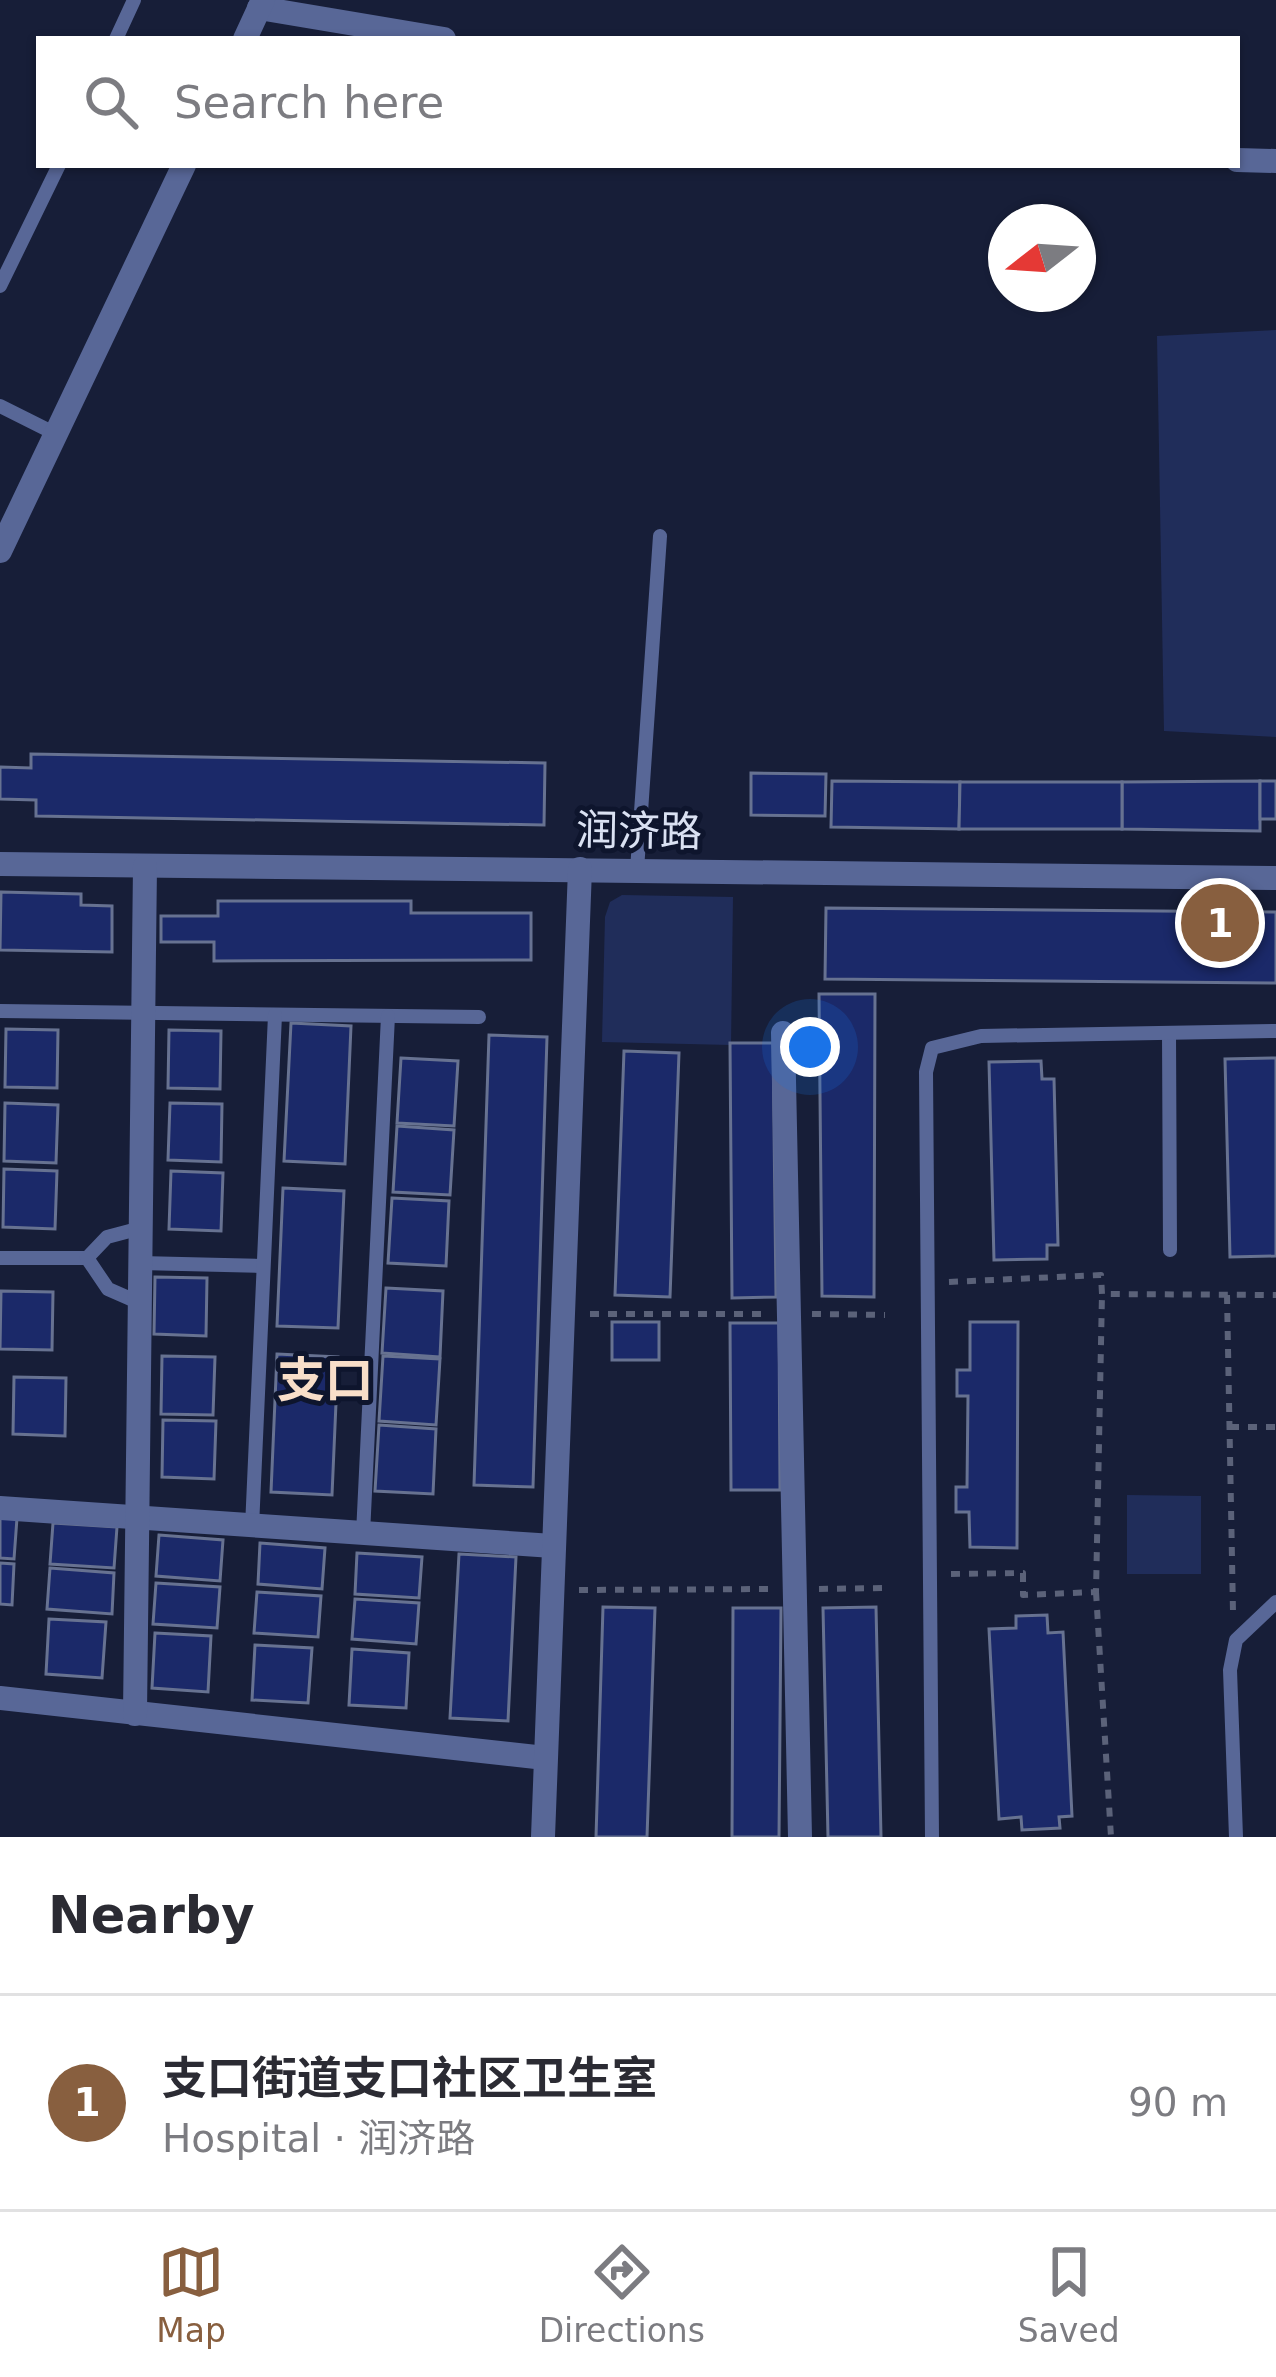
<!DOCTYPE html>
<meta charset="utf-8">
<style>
body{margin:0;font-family:"DejaVu Sans","Noto Sans SC",sans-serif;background:#f2f2f3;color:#2b2b33}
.compass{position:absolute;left:988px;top:204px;width:108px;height:108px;border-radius:50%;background:#fff;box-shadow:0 3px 9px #0004;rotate:253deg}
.you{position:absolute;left:810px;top:1047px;width:42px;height:42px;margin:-30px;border:9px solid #fff;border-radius:50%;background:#1a73e8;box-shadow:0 0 0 18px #1a73e833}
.badge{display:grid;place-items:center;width:78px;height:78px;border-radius:50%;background:#885f3f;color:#fff;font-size:39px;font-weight:700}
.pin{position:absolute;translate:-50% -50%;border:6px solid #fff;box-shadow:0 3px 12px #0006}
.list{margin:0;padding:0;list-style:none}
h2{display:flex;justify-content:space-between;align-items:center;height:156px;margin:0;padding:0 48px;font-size:51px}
h2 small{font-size:39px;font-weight:400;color:#7c7c81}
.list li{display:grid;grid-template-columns:78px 1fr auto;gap:36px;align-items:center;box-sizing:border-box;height:216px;padding:0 48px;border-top:3px solid #e1e1e2}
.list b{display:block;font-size:45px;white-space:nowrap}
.list p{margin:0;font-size:39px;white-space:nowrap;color:#7c7c81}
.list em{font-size:39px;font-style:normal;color:#7c7c81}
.icon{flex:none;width:66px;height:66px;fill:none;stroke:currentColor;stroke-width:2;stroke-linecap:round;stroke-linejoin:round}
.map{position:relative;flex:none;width:1276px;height:1837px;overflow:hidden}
.search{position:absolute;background:#fff;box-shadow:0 3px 9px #0004;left:36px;right:36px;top:36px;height:132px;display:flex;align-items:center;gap:30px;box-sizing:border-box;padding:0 42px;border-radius:0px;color:#7c7c81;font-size:45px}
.sheet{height:372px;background:#fff}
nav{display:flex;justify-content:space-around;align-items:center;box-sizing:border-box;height:168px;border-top:3px solid #e1e1e2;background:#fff;font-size:33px;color:#7c7c81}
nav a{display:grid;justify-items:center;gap:6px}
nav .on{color:#885f3f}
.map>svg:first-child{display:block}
</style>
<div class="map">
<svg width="1276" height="1837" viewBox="0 0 1276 1837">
<rect width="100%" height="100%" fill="#171e38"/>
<g fill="#202d5a">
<polygon points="1276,330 1276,737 1164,731 1157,336"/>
<polygon points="622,895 733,897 731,1045 602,1042 605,917 610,902"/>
<polygon points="1127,1495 1201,1496 1201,1574 1127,1574"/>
</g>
<g fill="#1b2969" stroke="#677291" stroke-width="3">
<polygon points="31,754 545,763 544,825 36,816 36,800 0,799 0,767 31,768"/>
<polygon points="751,773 826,774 825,816 751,815"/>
<polygon points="832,781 960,782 959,829 831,827"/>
<polygon points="1260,781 1260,831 1122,829 1122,782"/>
<rect x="1260" y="781" width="16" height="38"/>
<polygon points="960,782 1122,782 1122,829 959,829"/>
<polygon points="1,892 81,894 81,905 112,906 112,952 0,950"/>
<polygon points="218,901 411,901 411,913 531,913 531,960 214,961 214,942 161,942 161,916 218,916"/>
<polygon points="826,908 1276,912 1276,983 825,979"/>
<polygon points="819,994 875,994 874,1297 822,1296"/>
<polygon points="291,1023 351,1026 345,1164 284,1161"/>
<polygon points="6,1029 58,1030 57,1088 5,1087"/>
<polygon points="169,1030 221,1031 220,1089 168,1088"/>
<polygon points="489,1035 547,1037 533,1487 474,1485"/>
<polygon points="730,1043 773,1043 776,1297 732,1298"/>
<polygon points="624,1051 679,1053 670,1297 615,1295"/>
<polygon points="401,1058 458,1061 454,1126 397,1123"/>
<polygon points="1276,1058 1276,1256 1230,1257 1225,1059"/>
<polygon points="1041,1061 1042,1079 1054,1079 1058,1245 1047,1245 1047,1259 994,1260 989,1062"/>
<polygon points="5,1103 58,1105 56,1163 4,1161"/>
<polygon points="170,1103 222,1104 221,1162 168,1160"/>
<polygon points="397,1126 454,1130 450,1195 393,1192"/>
<polygon points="4,1169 57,1171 55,1229 3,1227"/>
<polygon points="171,1171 223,1173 221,1231 169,1229"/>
<polygon points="283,1188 344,1191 338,1328 277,1326"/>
<polygon points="392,1198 449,1201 446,1266 388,1263"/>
<polygon points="155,1277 207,1278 206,1336 154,1334"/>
<polygon points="386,1288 443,1291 440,1357 382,1353"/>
<polygon points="1,1291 53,1292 52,1350 0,1349"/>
<rect x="612" y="1322" width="47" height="38"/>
<polygon points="970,1322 1018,1322 1017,1548 970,1547 969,1512 956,1512 956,1487 967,1487 968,1396 957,1396 957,1370 970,1370"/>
<polygon points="730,1323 779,1323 780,1490 731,1490"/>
<polygon points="277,1354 338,1357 332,1495 271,1492"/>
<polygon points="162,1356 215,1357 213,1415 161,1414"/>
<polygon points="383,1356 440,1359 436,1425 379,1421"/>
<polygon points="14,1377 66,1378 65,1436 13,1434"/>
<polygon points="163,1420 216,1421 214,1479 162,1477"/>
<polygon points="379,1425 436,1429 433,1494 375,1491"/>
<polygon points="0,1517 17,1518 14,1559 0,1558"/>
<polygon points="53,1523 117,1527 114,1568 50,1564"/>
<polygon points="159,1535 223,1540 220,1581 156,1576"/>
<polygon points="260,1543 325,1548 322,1589 258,1584"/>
<polygon points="357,1553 422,1557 419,1598 355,1594"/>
<polygon points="459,1554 516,1557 508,1721 450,1718"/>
<polygon points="0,1563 14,1564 12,1605 0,1604"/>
<polygon points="50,1568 114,1573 112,1614 47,1609"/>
<polygon points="156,1583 220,1587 217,1628 153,1624"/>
<polygon points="257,1592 321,1596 318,1637 254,1633"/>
<polygon points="355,1599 419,1603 416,1644 352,1639"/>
<polygon points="603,1607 655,1608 647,1837 596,1837"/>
<polygon points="876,1607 881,1837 828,1837 823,1608"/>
<polygon points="733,1608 781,1608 779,1837 732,1837"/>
<polygon points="1047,1615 1048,1633 1063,1632 1072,1816 1059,1817 1060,1828 1022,1830 1021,1817 999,1819 989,1629 1016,1628 1016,1616"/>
<polygon points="49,1619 106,1622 102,1678 46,1674"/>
<polygon points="155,1633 211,1636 208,1692 152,1688"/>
<polygon points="255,1645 312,1648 308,1703 252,1700"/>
<polygon points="352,1649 409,1653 406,1708 349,1705"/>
</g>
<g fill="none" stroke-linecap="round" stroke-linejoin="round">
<g stroke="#5b6279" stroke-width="6" stroke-dasharray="9 9" stroke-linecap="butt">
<polyline points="949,1282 1101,1275 1102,1294 1276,1295"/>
<polyline points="1227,1295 1233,1612"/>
<polyline points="590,1314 762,1314"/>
<polyline points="812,1314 885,1315"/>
<polyline points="1230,1427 1276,1427"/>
<polyline points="951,1574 1023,1573 1023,1595 1096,1592 1102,1294"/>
<polyline points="819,1589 888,1588"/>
<polyline points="579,1590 770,1589"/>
<polyline points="1096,1592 1111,1837"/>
</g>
<g stroke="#586797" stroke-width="14">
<polyline points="116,39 134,0"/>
<polyline points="0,286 59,165"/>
<polyline points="0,406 56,434"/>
<polyline points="637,870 660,536"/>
<polyline points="0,1011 479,1017"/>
<polyline points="1169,1033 1170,1250"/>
<polyline points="0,1258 87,1258"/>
<polyline points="140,1263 263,1266"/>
<polyline points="140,1303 108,1289 87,1258 107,1237 141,1228"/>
<polyline points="252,1527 275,1015"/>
<polyline points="363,1534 388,1016"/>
<polyline points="932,1837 926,1072 932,1048 981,1036 1276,1031"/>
<polyline points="1236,1837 1230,1670 1236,1640 1276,1602"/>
</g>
<g stroke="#586797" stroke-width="24">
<polyline points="259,8 444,39"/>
<polyline points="245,39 263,0"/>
<polyline points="1237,160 1276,161"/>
<polyline points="0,551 184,165"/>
<polyline points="0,864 1276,878"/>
<polyline points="783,1033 800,1837"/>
<polyline points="0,1508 553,1546"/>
<polyline points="0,1698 545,1758"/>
<polyline points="135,1714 145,866"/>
<polyline points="543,1837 580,869"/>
</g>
</g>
<g text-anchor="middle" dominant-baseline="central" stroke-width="10" stroke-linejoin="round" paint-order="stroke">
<g font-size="42" fill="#dae1f2" stroke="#0e152d">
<text transform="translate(639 831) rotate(1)">润济路</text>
</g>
<g font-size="48" font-weight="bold" fill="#f8dec9" stroke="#0e152d">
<text x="325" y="1380">支口</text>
</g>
</g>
</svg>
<svg class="compass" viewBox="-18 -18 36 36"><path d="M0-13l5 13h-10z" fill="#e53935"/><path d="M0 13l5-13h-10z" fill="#7c7c81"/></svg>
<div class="you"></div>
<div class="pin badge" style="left:1220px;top:923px">1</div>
<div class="search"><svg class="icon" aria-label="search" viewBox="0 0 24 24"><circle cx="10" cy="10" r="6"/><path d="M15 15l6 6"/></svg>Search here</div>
</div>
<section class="sheet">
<h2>Nearby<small></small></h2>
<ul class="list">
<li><span class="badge">1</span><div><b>支口街道支口社区卫生室</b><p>Hospital · 润济路</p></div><em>90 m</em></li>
</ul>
</section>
<nav>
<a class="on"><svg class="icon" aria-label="map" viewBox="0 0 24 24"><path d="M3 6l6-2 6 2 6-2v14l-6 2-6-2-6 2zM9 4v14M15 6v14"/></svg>Map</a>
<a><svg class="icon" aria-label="directions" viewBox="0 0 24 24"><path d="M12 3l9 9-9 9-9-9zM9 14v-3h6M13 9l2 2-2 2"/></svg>Directions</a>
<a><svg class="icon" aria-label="saved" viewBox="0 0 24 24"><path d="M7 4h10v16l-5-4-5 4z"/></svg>Saved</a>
</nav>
